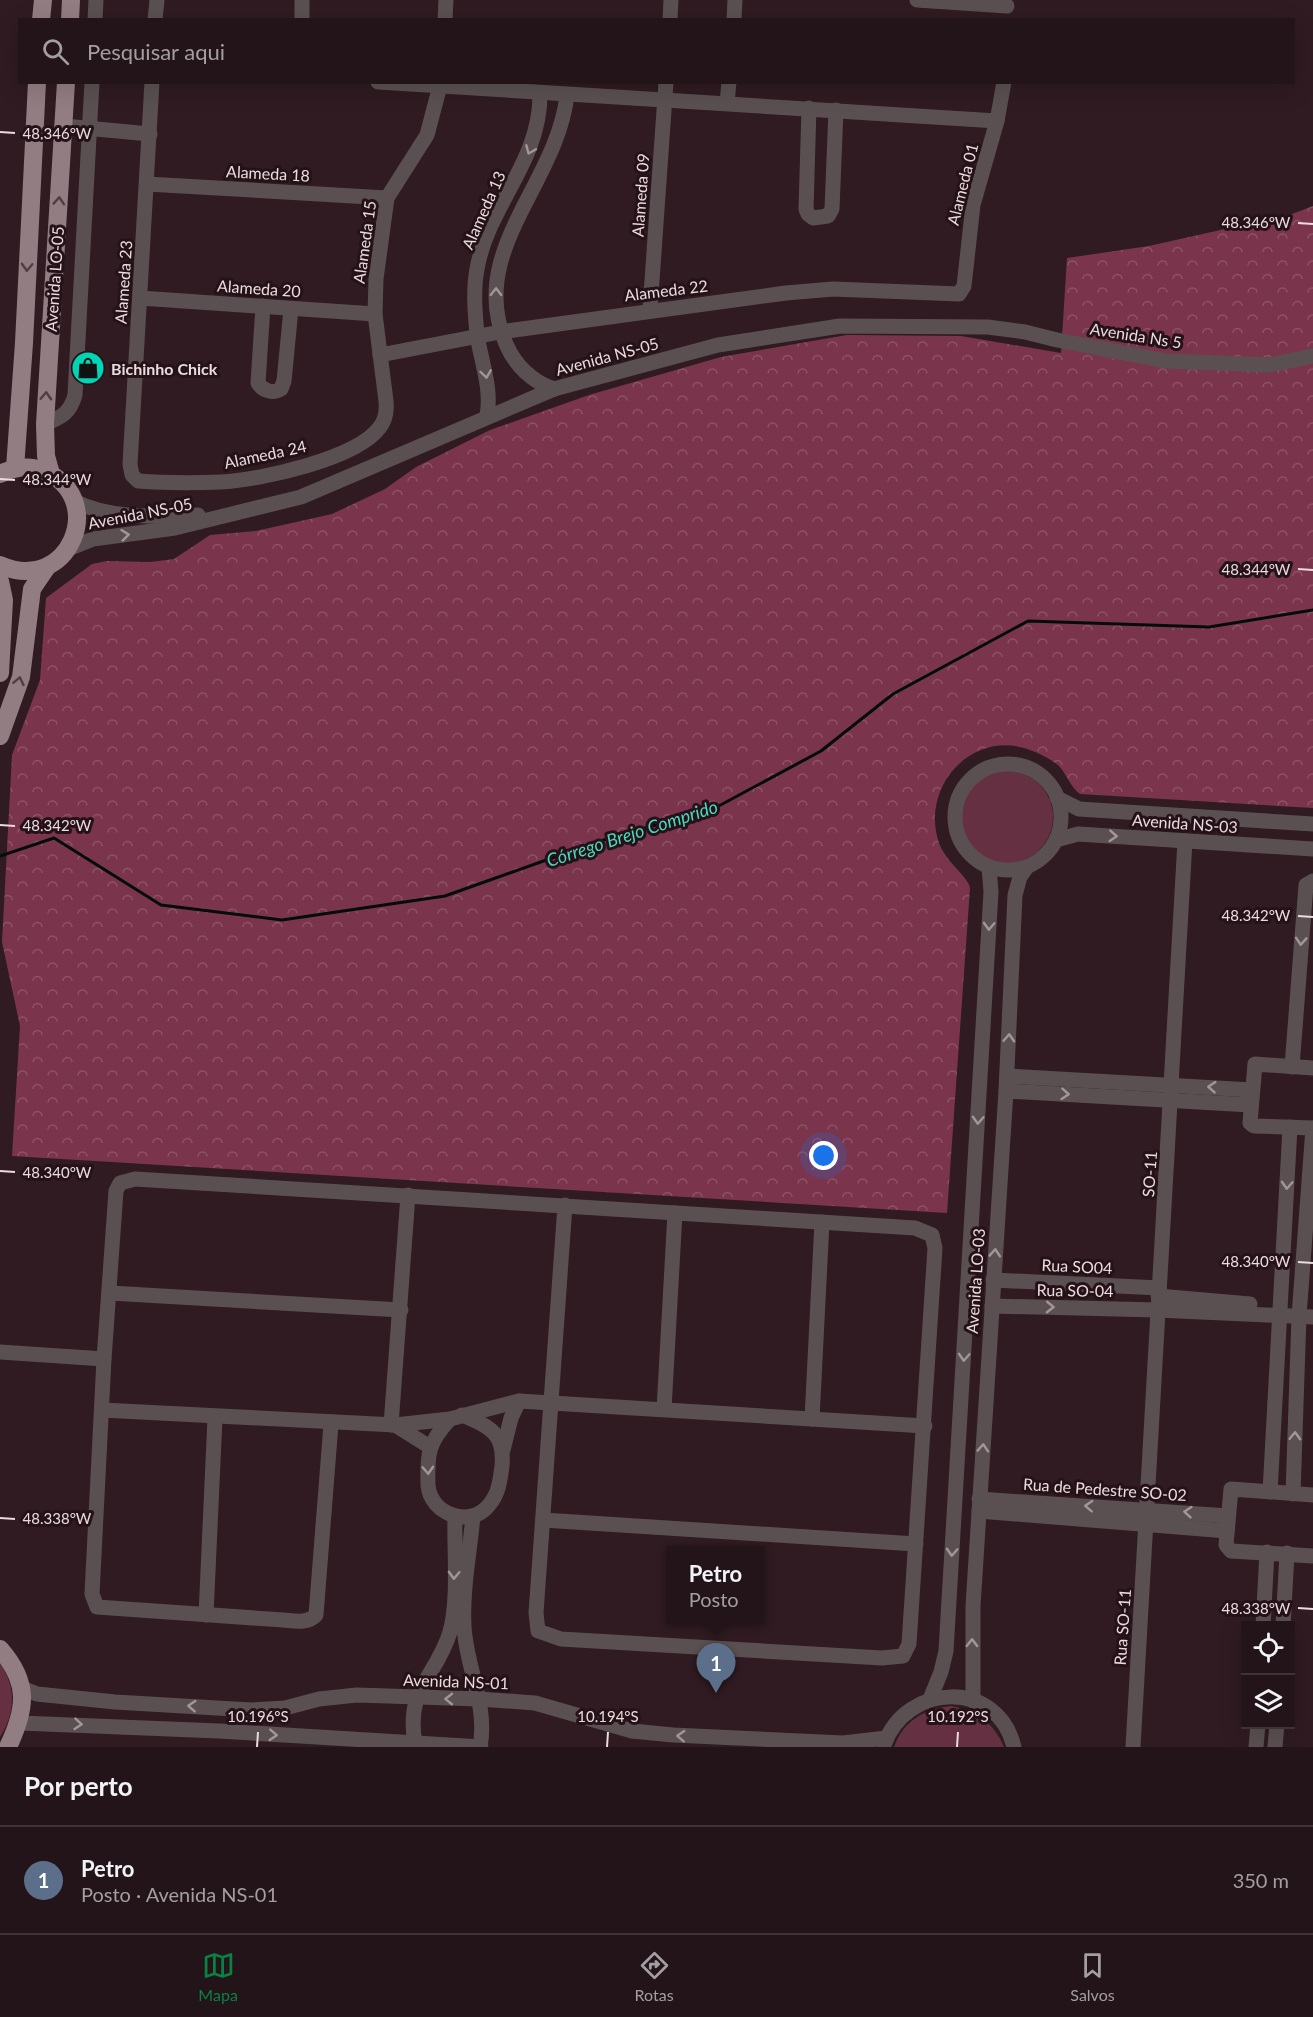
<!DOCTYPE html>
<html lang="pt">
<meta charset="utf-8">
<style>
body{margin:0;font-family:Lato,sans-serif;background:#2f2126;color:#f1f3f6}
.controls{position:absolute;right:18px;bottom:18px;display:grid;overflow:hidden;border-radius:0px;box-shadow:0 6px 24px #0002}
.controls button{width:54px;height:54px;display:grid;place-items:center;padding:0;border:0;border-bottom:2px solid #403338;background:#231419;color:#f1f3f6;font:30px sans-serif}
.you{position:absolute;left:824px;top:1156px;width:21px;height:21px;margin:-15px;border:4px solid #fff;border-radius:50%;background:#1a73e8;box-shadow:0 0 0 9px #1a73e833}
.badge{display:grid;place-items:center;width:39px;height:39px;border-radius:50%;background:#0b8043;color:#fff;font-size:20px;font-weight:700}
.pin{position:absolute;translate:-50% -50px;filter:drop-shadow(0 2px 3px #0008)}
.pin::after{content:'';position:absolute;top:32px;width:21px;height:18px;background:inherit;clip-path:polygon(0 0,100% 0,50% 100%)}
.popup{position:absolute;left:666px;top:1546px;width:99px;height:78px;box-sizing:border-box;display:grid;place-content:center;border-radius:0px;background:#231419;filter:drop-shadow(0 2px 4px #0005);font-size:20px;white-space:nowrap;color:#a39ea2}
.popup b{font-size:22px;color:#f1f3f6}
.popup::after{content:'';position:absolute;left:50%;top:100%;margin-left:-12px;border:12px solid transparent;border-top-color:#231419}
.list{margin:0;padding:0;list-style:none}
h2{display:flex;justify-content:space-between;align-items:center;height:78px;margin:0;padding:0 24px;font-size:26px}
h2 small{font-size:20px;font-weight:400;color:#a39ea2}
.list li{display:grid;grid-template-columns:39px 1fr auto;gap:18px;align-items:center;box-sizing:border-box;height:108px;padding:0 24px;border-top:2px solid #403338}
.list b{display:block;font-size:22px;white-space:nowrap}
.list p{margin:0;font-size:20px;white-space:nowrap;color:#a39ea2}
.list em{font-size:20px;font-style:normal;color:#a39ea2}
.icon{flex:none;width:33px;height:33px;fill:none;stroke:currentColor;stroke-width:2;stroke-linecap:round;stroke-linejoin:round}
.map{position:relative;flex:none;width:1313px;height:1747px;overflow:hidden}
.search{position:absolute;background:#231419;box-shadow:0 6px 24px #0002;left:18px;right:18px;top:18px;height:66px;display:flex;align-items:center;gap:15px;box-sizing:border-box;padding:0 21px;border-radius:0px;color:#a39ea2;font-size:22px}
.sheet{height:186px;background:#231419}
nav{display:flex;justify-content:space-around;align-items:center;box-sizing:border-box;height:84px;border-top:2px solid #403338;background:#231419;font-size:16px;color:#a39ea2}
nav a{display:grid;justify-items:center;gap:3px}
nav .on{color:#0b8043}
.map>svg:first-child{display:block}
</style>
<div class="map">
<svg width="1313" height="1747" viewBox="0 0 1313 1747">
<defs>
<pattern id="forest-crowns" width="20" height="18" patternUnits="userSpaceOnUse" patternTransform="scale(1.5)"><rect width="20" height="18" fill="#7a354d"/><path d="M2 6a3 3 0 1 1 6 0M12 15a3 3 0 1 1 6 0" fill="none" stroke="#8d5266"/></pattern>
</defs>
<rect width="100%" height="100%" fill="#2f1b21"/>
<g fill="#653041">
<circle cx="1007" cy="817" r="46"/>
<path d="M0 1664C17 1687 15 1714 0 1737Z"/>
<path d="M951 1706C977 1711 994 1723 1004 1747H894C903 1721 924 1709 951 1706Z"/>
</g>
<path fill="url(#forest-crowns)" d="M1313 206V808L1080 794C1070 787 1067 774 1058 765 1050 759 1039 753 1030 750 975 729 924 782 937 836 942 861 968 875 970 888L947 1213 12 1156 20 1026 2 942 12 755 40 680 46 598 92 564 107 561 150 562 174 559 210 535 256 531 332 514 385 489 416 467 490 430 589 395 721 357 847 335 961 336 1061 353 1067 258 1149 246 1292 214Z"/>
<g fill="none" stroke-linecap="round" stroke-linejoin="round">
<polyline stroke="#030d0a" stroke-width="3" points="0,856 54,838 161,905 282,920 445,896 597,842 715,808 821,751 893,694 1028,621 1209,627 1313,610"/>
<g stroke="#5a5052" stroke-width="15">
<polyline points="917,0 1007,6"/>
<polyline points="95,20 96,0"/>
<polyline points="155,20 157,0"/>
<polyline points="302,20 302,0"/>
<polyline points="445,20 446,0"/>
<polyline points="670,20 671,0"/>
<polyline points="734,20 735,0"/>
<path d="M152 82 130 464 132 475 138 481C165 483 193 483 221 482 260 480 357 459 380 427 386 419 387 411 386 401L375 314 376 279 387 198 427 135 441 82"/>
<polyline points="378,82 997,121"/>
<polyline points="727,103 729,82"/>
<polyline points="809,108 806,209 808,214 813,218 828,216 832,209 836,110"/>
<polyline points="64,126 150,134"/>
<polyline points="147,184 387,198"/>
<polyline points="140,298 375,314"/>
<path d="M263 306 258 383C263 391 273 394 281 389L284 381 291 309"/>
<polyline points="650,309 666,82"/>
<polyline points="380,355 500,332 786,293 833,289 959,294 964,286 973,205 997,121 1004,82"/>
<path d="M554 389C532 382 515 365 506 344 466 251 557 185 567 95"/>
<path d="M487 416C492 387 481 362 477 334 475 313 473 290 477 269 488 205 541 162 540 93"/>
<path d="M45 424C62 417 70 413 75 395L92 82"/>
<path d="M74 501C110 520 158 516 198 515"/>
<polyline points="68,549 93,539 175,528 301,497 554,389 718,345 840,326 988,327 1025,332 1057,340 1166,361 1270,365 1313,356"/>
<circle cx="1008" cy="817" r="53"/>
<polyline points="1057,798 1079,809 1313,824"/>
<polyline points="1056,840 1078,834 1313,849"/>
<polyline points="1292,1067 1306,885 1313,881"/>
<polyline points="1313,1068 1255,1064 1250,1123 1254,1126 1313,1128"/>
<polyline points="1007,1076 1252,1090"/>
<polyline points="1006,1091 1251,1105"/>
<polyline points="993,1280 1159,1288"/>
<polyline points="110,1293 401,1310"/>
<polyline points="1158,1296 1250,1304"/>
<polyline points="992,1306 1157,1310 1313,1317"/>
<polyline points="0,1352 104,1359"/>
<polyline points="664,1409 675,1213"/>
<polyline points="102,1410 395,1425 450,1419 519,1401 925,1426"/>
<path d="M450 1419C428 1443 427 1453 428 1485 430 1514 470 1529 489 1505 499 1493 500 1481 502 1466 505 1433 490 1427 462 1415"/>
<polyline points="812,1419 822,1222"/>
<path d="M331 1424 316 1615C308 1624 295 1621 283 1620L97 1607 92 1594 104 1359 116 1191 120 1183 135 1179 915 1228 932 1235 935 1248 909 1644 903 1656 882 1658 561 1639 538 1631 536 1613 565 1205"/>
<polyline points="391,1425 408,1195"/>
<polyline points="395,1425 430,1447"/>
<polyline points="503,1450 511,1418 519,1401"/>
<polyline points="1270,1492 1290,1127"/>
<polyline points="1293,1494 1299,1316 1313,1128"/>
<polyline points="1313,1495 1231,1489 1226,1545 1231,1551 1313,1556"/>
<polyline points="979,1499 1228,1516"/>
<polyline points="979,1511 1227,1531"/>
<path d="M473 1516C470 1551 462 1590 464 1626 466 1668 488 1704 480 1747"/>
<polyline points="543,1520 916,1544"/>
<polyline points="206,1615 215,1418"/>
<polyline points="1263,1626 1267,1552"/>
<polyline points="1283,1626 1287,1553"/>
<polyline points="22,1688 37,1694 115,1702 251,1710 285,1708 319,1699 357,1695 479,1699 535,1703 632,1731 673,1735 843,1743 886,1738"/>
<polyline points="930,1699 941,1672 946,1651 991,892 989,867"/>
<polyline points="973,1701 973,1606 1006,1091 1015,895 1020,877 1027,867"/>
<polyline points="20,1723 219,1731 481,1747"/>
<path d="M415 1743C405 1688 436 1678 450 1632 459 1599 454 1551 455 1517"/>
<path d="M884 1745C906 1682 998 1679 1014 1747"/>
<polyline points="1133,1747 1185,841"/>
<polyline points="1256,1747 1258,1724"/>
<polyline points="1275,1747 1277,1724"/>
</g>
<g stroke="#927d82" stroke-width="18">
<polyline points="41,20 43,0"/>
<polyline points="70,20 71,0"/>
<polyline points="15,468 24,343 37,82"/>
<path d="M0 474C14 467 29 465 44 471 109 498 69 596 0 565"/>
<polyline points="51,474 46,456 45,424 66,82"/>
<polyline points="0,581 4,600 0,673"/>
<polyline points="0,736 21,677 32,589 47,567"/>
<path d="M0 1649C30 1683 26 1709 8 1747"/>
</g>
</g>
<defs><path id="oneway-chevron" d="M-2-3.5L2.5 0L-2 3.5" fill="none" stroke-width="1.6" stroke-linecap="round" stroke-linejoin="round" transform="scale(1.5)"/></defs>
<g stroke="#a29698">
<use href="#oneway-chevron" transform="translate(530 150) rotate(113)"/>
<use href="#oneway-chevron" transform="translate(496 292) rotate(-89)"/>
<use href="#oneway-chevron" transform="translate(486 374) rotate(82)"/>
<use href="#oneway-chevron" transform="translate(125 535) rotate(-6)"/>
<use href="#oneway-chevron" transform="translate(1113 836) rotate(4)"/>
<use href="#oneway-chevron" transform="translate(989 926) rotate(93)"/>
<use href="#oneway-chevron" transform="translate(1301 941) rotate(94)"/>
<use href="#oneway-chevron" transform="translate(1009 1038) rotate(-87)"/>
<use href="#oneway-chevron" transform="translate(1212 1087) rotate(-176)"/>
<use href="#oneway-chevron" transform="translate(1065 1094) rotate(4)"/>
<use href="#oneway-chevron" transform="translate(978 1120) rotate(93)"/>
<use href="#oneway-chevron" transform="translate(1287 1185) rotate(93)"/>
<use href="#oneway-chevron" transform="translate(995 1253) rotate(-86)"/>
<use href="#oneway-chevron" transform="translate(1050 1307) rotate(1)"/>
<use href="#oneway-chevron" transform="translate(964 1357) rotate(93)"/>
<use href="#oneway-chevron" transform="translate(1295 1436) rotate(-88)"/>
<use href="#oneway-chevron" transform="translate(983 1448) rotate(-86)"/>
<use href="#oneway-chevron" transform="translate(428 1470) rotate(87)"/>
<use href="#oneway-chevron" transform="translate(1089 1506) rotate(-177)"/>
<use href="#oneway-chevron" transform="translate(1188 1512) rotate(-175)"/>
<use href="#oneway-chevron" transform="translate(952 1552) rotate(93)"/>
<use href="#oneway-chevron" transform="translate(454 1575) rotate(92)"/>
<use href="#oneway-chevron" transform="translate(972 1643) rotate(-89)"/>
<use href="#oneway-chevron" transform="translate(449 1699) rotate(-179)"/>
<use href="#oneway-chevron" transform="translate(192 1706) rotate(-177)"/>
<use href="#oneway-chevron" transform="translate(78 1724) rotate(5)"/>
<use href="#oneway-chevron" transform="translate(273 1735) rotate(3)"/>
<use href="#oneway-chevron" transform="translate(681 1736) rotate(-177)"/>
</g>
<g stroke="#513d42">
<use href="#oneway-chevron" transform="translate(59 201) rotate(-86)"/>
<use href="#oneway-chevron" transform="translate(27 267) rotate(92)"/>
<use href="#oneway-chevron" transform="translate(46 396) rotate(-87)"/>
<use href="#oneway-chevron" transform="translate(19 681) rotate(-78)"/>
</g>
<path fill="none" stroke="#eadbdf" stroke-width="2" d="M0 132 15 133M1298 223 1313 224M0 479 15 480M1298 569 1313 570M0 825 15 826M1298 916 1313 917M0 1171 15 1172M1298 1262 1313 1263M0 1518 15 1519M1298 1608 1313 1609M257 1747 258 1732M607 1747 608 1732M957 1747 958 1732"/>
<defs>
<g id="shop-disc" transform="scale(1.725)"><circle r="9.5" fill="#02d5b6" stroke="#251218"/><path d="M-5-2.5h2.3a2.7 3.5 0 0 1 5.4 0H5L5.5 6h-11ZM-1.5-2.5h3a1.5 2.3 0 0 0-3 0Z" fill="#111"/></g>
</defs>
<g fill-rule="evenodd">
<use href="#shop-disc" x="88" y="368"/>
</g>
<g text-anchor="middle" dominant-baseline="central" stroke-width="6" stroke-linejoin="round" paint-order="stroke">
<g font-size="16" fill="#eadbdf" stroke="#251218">
<text transform="translate(268 173) rotate(3)">Alameda 18</text>
<text transform="translate(962 184) rotate(-76)">Alameda 01</text>
<text transform="translate(640 195) rotate(-86)">Alameda 09</text>
<text transform="translate(483 210) rotate(-66)">Alameda 13</text>
<text transform="translate(364 242) rotate(-82)">Alameda 15</text>
<text transform="translate(54 279) rotate(-86)">Avenida LO-05</text>
<text transform="translate(123 282) rotate(-86)">Alameda 23</text>
<text transform="translate(259 288) rotate(4)">Alameda 20</text>
<text transform="translate(666 290) rotate(-7)">Alameda 22</text>
<text transform="translate(1136 335) rotate(9)">Avenida Ns 5</text>
<text transform="translate(607 356) rotate(-15)">Avenida NS-05</text>
<text transform="translate(265 454) rotate(-12)">Alameda 24</text>
<text transform="translate(140 513) rotate(-11)">Avenida NS-05</text>
<text transform="translate(1185 823) rotate(4)">Avenida NS-03</text>
<text transform="translate(1149 1174) rotate(-86)">SO-11</text>
<text transform="translate(1077 1266) rotate(3)">Rua SO04</text>
<text transform="translate(975 1281) rotate(-86)">Avenida LO-03</text>
<text transform="translate(1075 1290) rotate(1)">Rua SO-04</text>
<text transform="translate(1105 1489) rotate(4)">Rua de Pedestre SO-02</text>
<text transform="translate(1122 1627) rotate(-86)">Rua SO-11</text>
<text transform="translate(456 1681) rotate(2)">Avenida NS-01</text>
</g>
<g font-size="16" font-weight="bold" fill="#eadbdf" stroke="#251218" text-anchor="start">
<text x="111" y="368">Bichinho Chick</text>
</g>
<g font-size="18" font-style="italic" fill="#49dbbf" stroke="#251218">
<text transform="translate(632 833) rotate(-18)">Córrego Brejo Comprido</text>
</g>
</g>
<g font-size="15" text-anchor="middle" fill="#eadbdf" stroke="#251218" stroke-width="6" stroke-linejoin="round" paint-order="stroke">
<text x="57" y="139">48.346°W</text>
<text x="1256" y="228">48.346°W</text>
<text x="57" y="485">48.344°W</text>
<text x="1256" y="575">48.344°W</text>
<text x="57" y="831">48.342°W</text>
<text x="1256" y="921">48.342°W</text>
<text x="57" y="1178">48.340°W</text>
<text x="1256" y="1267">48.340°W</text>
<text x="57" y="1524">48.338°W</text>
<text x="1256" y="1614">48.338°W</text>
<text x="258" y="1722">10.196°S</text>
<text x="608" y="1722">10.194°S</text>
<text x="958" y="1722">10.192°S</text>
</g>
</svg>
<div class="controls">
<button><svg class="icon" aria-label="locate" viewBox="0 0 24 24"><circle cx="12" cy="12" r="6"/><path d="M12 2v4M12 18v4M2 12h4M18 12h4"/></svg></button>
<button><svg class="icon" aria-label="layers" viewBox="0 0 24 24"><path d="M12 4l9 5-9 5-9-5zM3 14l9 5 9-5"/></svg></button>
</div>
<div class="you"></div>
<div class="pin badge" style="left:716px;top:1693px;background:#5c6f8a">1</div>
<div class="popup"><b>Petro</b>Posto</div>
<div class="search"><svg class="icon" aria-label="search" viewBox="0 0 24 24"><circle cx="10" cy="10" r="6"/><path d="M15 15l6 6"/></svg>Pesquisar aqui</div>
</div>
<section class="sheet">
<h2>Por perto<small></small></h2>
<ul class="list">
<li><span class="badge" style="background:#5c6f8a">1</span><div><b>Petro</b><p>Posto · Avenida NS-01</p></div><em>350 m</em></li>
</ul>
</section>
<nav>
<a class="on"><svg class="icon" aria-label="map" viewBox="0 0 24 24"><path d="M3 6l6-2 6 2 6-2v14l-6 2-6-2-6 2zM9 4v14M15 6v14"/></svg>Mapa</a>
<a><svg class="icon" aria-label="directions" viewBox="0 0 24 24"><path d="M12 3l9 9-9 9-9-9zM9 14v-3h6M13 9l2 2-2 2"/></svg>Rotas</a>
<a><svg class="icon" aria-label="saved" viewBox="0 0 24 24"><path d="M7 4h10v16l-5-4-5 4z"/></svg>Salvos</a>
</nav>
